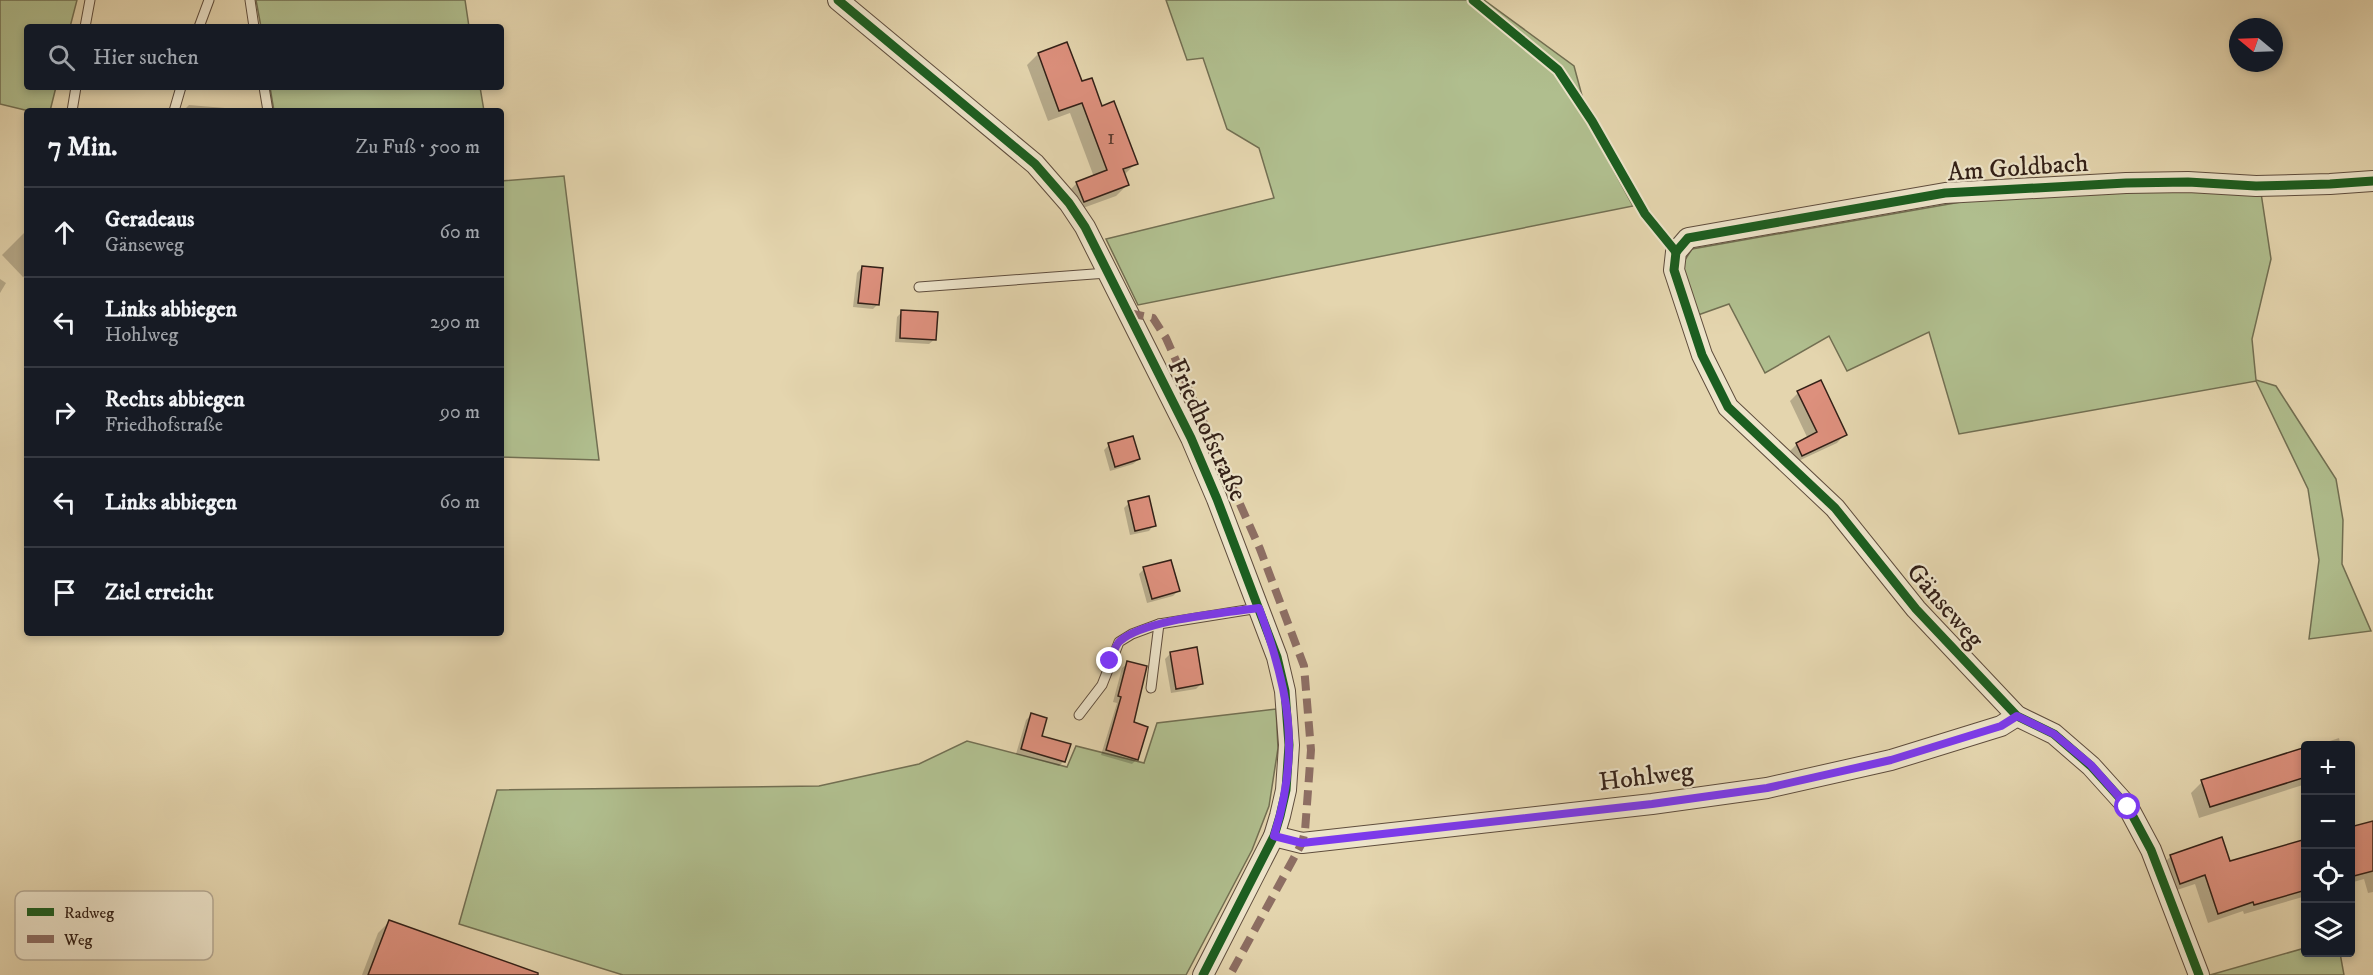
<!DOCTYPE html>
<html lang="de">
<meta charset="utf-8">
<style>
body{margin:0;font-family:"IM FELL DW Pica",serif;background:#242831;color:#f1f3f6}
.controls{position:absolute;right:18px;bottom:18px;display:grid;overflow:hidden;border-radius:6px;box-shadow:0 3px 9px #0003}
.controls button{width:54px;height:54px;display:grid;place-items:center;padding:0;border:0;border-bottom:2px solid #363941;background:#171b24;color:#f1f3f6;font:30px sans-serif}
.compass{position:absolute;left:2229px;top:18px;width:54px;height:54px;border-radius:50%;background:#171b24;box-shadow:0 3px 9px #0003;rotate:289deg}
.stop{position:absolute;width:18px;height:18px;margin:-14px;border:4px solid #7c3aed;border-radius:50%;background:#fff}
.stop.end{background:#7c3aed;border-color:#fff;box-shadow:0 2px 6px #0008}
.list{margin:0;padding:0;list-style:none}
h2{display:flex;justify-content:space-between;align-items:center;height:78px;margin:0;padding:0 24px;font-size:26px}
h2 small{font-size:20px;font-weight:400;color:#9ea1a6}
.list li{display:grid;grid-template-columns:39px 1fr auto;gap:18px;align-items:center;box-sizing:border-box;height:90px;padding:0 24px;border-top:2px solid #363941}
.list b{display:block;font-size:22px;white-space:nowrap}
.list p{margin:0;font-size:20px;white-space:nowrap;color:#9ea1a6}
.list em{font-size:20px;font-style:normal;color:#9ea1a6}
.icon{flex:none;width:33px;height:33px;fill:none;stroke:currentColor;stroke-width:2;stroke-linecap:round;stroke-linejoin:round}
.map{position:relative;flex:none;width:2373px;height:975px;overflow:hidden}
.search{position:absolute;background:#171b24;box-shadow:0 3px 9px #0003;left:24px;top:24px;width:480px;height:66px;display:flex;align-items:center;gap:15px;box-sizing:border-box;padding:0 21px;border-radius:6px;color:#9ea1a6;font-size:22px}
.panel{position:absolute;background:#171b24;box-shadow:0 3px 9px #0003;left:24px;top:108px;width:480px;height:528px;border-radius:6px}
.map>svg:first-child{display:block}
</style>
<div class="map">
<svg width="2373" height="975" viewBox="0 0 2373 975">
<rect width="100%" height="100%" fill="#e4d5ae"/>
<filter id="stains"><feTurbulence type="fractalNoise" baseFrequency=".00333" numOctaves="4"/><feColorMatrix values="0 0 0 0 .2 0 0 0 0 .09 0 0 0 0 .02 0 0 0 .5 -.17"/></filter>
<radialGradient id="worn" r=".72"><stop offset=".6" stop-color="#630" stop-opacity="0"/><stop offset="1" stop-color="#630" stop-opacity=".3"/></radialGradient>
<g fill="#b0be8e" stroke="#726f52" stroke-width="1.5">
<polygon points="0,0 77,0 70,27 27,27 27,87 56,87 50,111 29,111 0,104"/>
<polygon points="256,0 465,0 469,27 261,27"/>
<polygon points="1166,0 1484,0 1574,66 1591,129 1633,206 1138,305 1106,239 1274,198 1259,148 1227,129 1203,58 1187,60"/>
<polygon points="270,87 480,87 484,111 274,111"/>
<polygon points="564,176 599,460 501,457 501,181"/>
<polygon points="2129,187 2261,193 2271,259 2252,339 2256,380 2276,386 2336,479 2343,520 2342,564 2371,631 2309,639 2319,560 2308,489 2256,381 1959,434 1929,332 1847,371 1829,336 1765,373 1729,304 1698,315 1681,266 1692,249 1995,196"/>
<polygon points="1276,709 1278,748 1269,806 1252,850 1186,975 623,975 459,924 497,790 819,786 919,764 967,741 1067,767 1076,746 1144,763 1157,723"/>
<polygon points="2305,948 2306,952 2340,953 2344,975 2210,975"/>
</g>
<g fill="#0003">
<polygon points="1067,44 1081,83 1101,108 1136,163 1124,175 1127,185 1116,196 1072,212 1066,194 1077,183 1094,177 1070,113 1048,121 1027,65 1038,54"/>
<polygon points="189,105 237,109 237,111 183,111"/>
<polygon points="27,230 27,274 23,277 2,255"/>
<polygon points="862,267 878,304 873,309 853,307 857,273"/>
<polygon points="0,279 6,283 0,293"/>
<polygon points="902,312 935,339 929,344 895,342 897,317"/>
<polygon points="1798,393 1845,434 1837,443 1794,463 1789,452 1797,444 1808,439 1790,401"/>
<polygon points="1109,445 1139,459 1133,464 1110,471 1104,450"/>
<polygon points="1129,503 1154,525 1149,531 1130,535 1124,508"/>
<polygon points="1144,569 1178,591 1173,596 1147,603 1139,574"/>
<polygon points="1170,654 1202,683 1196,689 1171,693 1165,659"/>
<polygon points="1128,663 1132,723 1137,759 1132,764 1101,755 1117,703 1113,702 1122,668"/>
<polygon points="1031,715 1040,737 1064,761 1059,766 1016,754 1026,720"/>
<polygon points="2339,738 2341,746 2315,746"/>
<polygon points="2306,749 2306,784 2199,818 2191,793 2202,782"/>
<polygon points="2373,822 2373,892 2368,893 2364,879 2350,883 2350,828"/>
<polygon points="2306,841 2306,896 2244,914 2243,911 2208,923 2195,884 2171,892 2161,866 2171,856 2229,863"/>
<polygon points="389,922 538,975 362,975 378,933"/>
</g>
<g fill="#dd907d" stroke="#332017" stroke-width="1.5">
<polygon points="1067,42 1082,81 1092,78 1102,106 1114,101 1138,164 1123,169 1129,185 1084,202 1076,182 1107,170 1082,103 1059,111 1038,53"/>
<polygon points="862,266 883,268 879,305 858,303"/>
<polygon points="901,310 938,312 936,340 900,338"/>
<polygon points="1821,380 1847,435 1802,456 1796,443 1817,432 1797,391"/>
<polygon points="1133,436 1140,459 1115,467 1108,443"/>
<polygon points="1149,496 1156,526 1135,531 1128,501"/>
<polygon points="1171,560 1180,591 1152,599 1143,567"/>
<polygon points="1197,647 1203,684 1176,689 1170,652"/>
<polygon points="1127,661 1147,666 1134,722 1148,727 1138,760 1106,750 1121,697 1118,696"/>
<polygon points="1031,713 1047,718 1042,736 1071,744 1065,762 1021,749"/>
<polygon points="2306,747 2306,777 2210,807 2201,780"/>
<polygon points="2373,821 2373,871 2350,877 2350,827"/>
<polygon points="2222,837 2230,861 2306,839 2306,890 2254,905 2253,902 2218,914 2205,875 2180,884 2170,855"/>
<polygon points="389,920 538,973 538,975 368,975"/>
</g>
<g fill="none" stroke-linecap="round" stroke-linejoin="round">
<g stroke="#5f4d3d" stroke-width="11">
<g id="lane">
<polyline points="250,0 254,27"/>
<polyline points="85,27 90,0"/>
<polyline points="199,27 209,0"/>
<polyline points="264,87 268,111"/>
<polyline points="72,111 76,87"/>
<polyline points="174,111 181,87"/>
<polyline points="919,287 1107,273"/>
<polyline points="1151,688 1159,624"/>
<polyline points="1079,715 1102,685 1119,642 1132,634 1159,624 1259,608"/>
</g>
</g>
<g stroke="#5f4d3d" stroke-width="22">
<g id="street">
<polyline points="838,0 1035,164 1069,203 1085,227 1191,438 1217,499 1277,657 1285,691 1289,745 1286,790 1280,816 1274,836 1203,975"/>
<polyline points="1274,836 1302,843 1652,804 1767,788 1891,760 2001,726 2017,716"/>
<polyline points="2199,975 2151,850 2128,807 2091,766 2054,734 2017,716 1916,609 1835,508 1728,407 1702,355 1674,270 1676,252 1688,238 1945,193 2126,183 2188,182 2256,186 2330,184 2373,181"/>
</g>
</g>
<use href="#lane" stroke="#ede4ca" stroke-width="9"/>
<use href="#street" stroke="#ede4ca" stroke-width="20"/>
<polyline stroke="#8d6e63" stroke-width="8" stroke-dasharray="15 8" stroke-linecap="butt" points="1129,313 1153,318 1166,338 1260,549 1304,666 1311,750 1305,831 1302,843 1230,975"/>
<g stroke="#ede4ca" stroke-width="13">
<g id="cycleway">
<polyline points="838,0 1035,164 1069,203 1085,227 1191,438 1217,499 1277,657 1285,691 1289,745 1286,790 1280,816 1274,836 1203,975"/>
<polyline points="1473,0 1558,70 1592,121 1645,214 1676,252"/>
<polyline points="1676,252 1674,270 1702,355 1728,407 1835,508 1916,609 2017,716 2054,734 2091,766 2128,807 2151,850 2199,975"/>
<polyline points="1676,252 1688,238 1945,193 2126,183 2188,182 2256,186 2330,184 2373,181"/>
</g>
</g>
<use href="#cycleway" stroke="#1b5e20" stroke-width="9"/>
</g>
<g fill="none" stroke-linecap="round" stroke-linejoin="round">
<path stroke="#7c3aed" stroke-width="8" d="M1110 661C1113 655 1115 645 1120 641 1145 619 1225 613 1259 608 1289 690 1301 750 1274 836L1302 843 1652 804 1767 788 1891 760 2001 726 2017 716 2054 734 2091 765 2128 807"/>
</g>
<g text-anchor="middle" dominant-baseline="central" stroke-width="4.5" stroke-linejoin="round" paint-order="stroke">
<g font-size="22" fill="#5e3c30">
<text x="1111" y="137">1</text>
</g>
<g font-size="26" fill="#332017" stroke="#ede4ca">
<text transform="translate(2018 168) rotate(-4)">Am Goldbach</text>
<text transform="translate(1207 430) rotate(65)">Friedhofstraße</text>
<text transform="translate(1945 606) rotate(49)">Gänseweg</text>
<text transform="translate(1646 777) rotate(-7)">Hohlweg</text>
</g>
</g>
<rect x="15" y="891" width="198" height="69" rx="9" fill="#ede4ca" stroke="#b5a994" stroke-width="1.5"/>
<rect x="27" y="908" width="27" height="8" fill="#1b5e20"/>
<rect x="27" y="935" width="27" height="8" fill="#8d6e63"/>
<g font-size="16" fill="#332017">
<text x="64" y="918">Radweg</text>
<text x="64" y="945">Weg</text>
</g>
<rect width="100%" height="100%" filter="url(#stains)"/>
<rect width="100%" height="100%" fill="url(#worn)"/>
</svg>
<div class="controls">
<button>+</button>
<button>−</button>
<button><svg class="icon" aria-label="locate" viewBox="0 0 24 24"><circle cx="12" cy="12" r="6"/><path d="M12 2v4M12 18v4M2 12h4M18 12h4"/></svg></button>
<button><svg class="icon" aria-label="layers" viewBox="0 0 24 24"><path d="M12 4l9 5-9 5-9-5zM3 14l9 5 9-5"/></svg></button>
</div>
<svg class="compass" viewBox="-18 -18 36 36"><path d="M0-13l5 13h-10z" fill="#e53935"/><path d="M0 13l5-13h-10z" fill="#9ea1a6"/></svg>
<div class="stop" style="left:2128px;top:807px"></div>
<div class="stop end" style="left:1110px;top:661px"></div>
<div class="search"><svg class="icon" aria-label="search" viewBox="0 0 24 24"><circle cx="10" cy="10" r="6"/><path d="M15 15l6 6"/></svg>Hier suchen</div>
<section class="panel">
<h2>7 Min.<small>Zu Fuß · 500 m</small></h2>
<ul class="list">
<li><svg class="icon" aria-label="ahead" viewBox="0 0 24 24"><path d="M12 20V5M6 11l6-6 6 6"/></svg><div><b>Geradeaus</b><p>Gänseweg</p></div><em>60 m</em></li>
<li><svg class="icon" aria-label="left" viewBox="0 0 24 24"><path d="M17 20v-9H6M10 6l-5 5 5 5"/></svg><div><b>Links abbiegen</b><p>Hohlweg</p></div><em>290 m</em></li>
<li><svg class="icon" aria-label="right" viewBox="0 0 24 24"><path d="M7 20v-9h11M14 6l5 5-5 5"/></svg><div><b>Rechts abbiegen</b><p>Friedhofstraße</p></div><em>90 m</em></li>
<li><svg class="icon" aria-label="left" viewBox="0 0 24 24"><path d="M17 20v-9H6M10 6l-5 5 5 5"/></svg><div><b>Links abbiegen</b></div><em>60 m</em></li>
<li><svg class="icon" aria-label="arrive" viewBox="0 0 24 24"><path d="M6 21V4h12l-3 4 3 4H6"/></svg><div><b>Ziel erreicht</b></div></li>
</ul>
</section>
</div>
